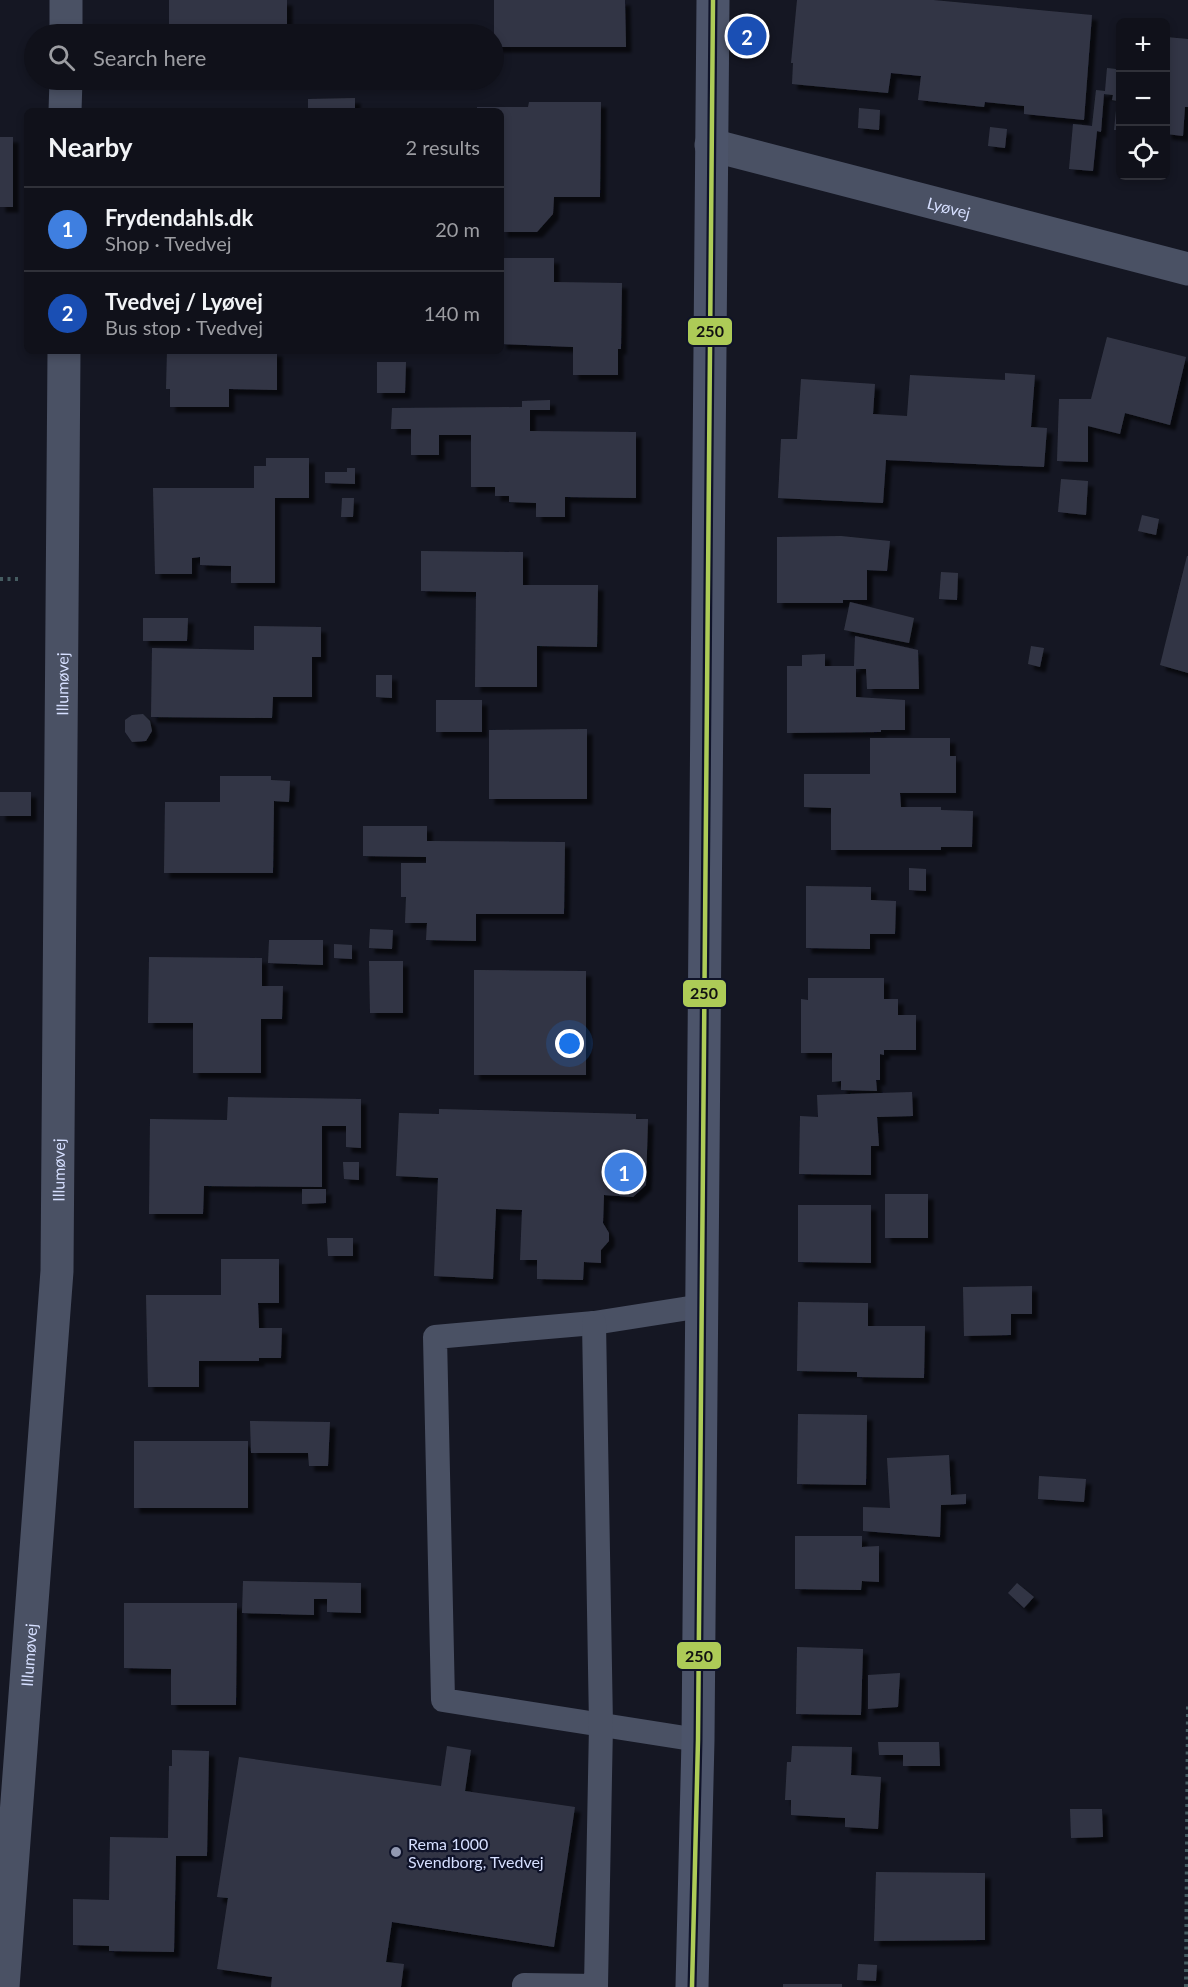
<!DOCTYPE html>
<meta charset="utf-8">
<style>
body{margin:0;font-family:Lato,sans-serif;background:#1e1f27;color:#f1f3f6}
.controls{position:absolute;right:18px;top:18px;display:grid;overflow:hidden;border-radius:9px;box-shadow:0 3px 9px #0003}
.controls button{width:54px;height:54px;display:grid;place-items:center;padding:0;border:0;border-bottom:2px solid #303139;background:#10111a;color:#f1f3f6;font:30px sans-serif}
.you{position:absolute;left:570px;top:1044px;width:21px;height:21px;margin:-15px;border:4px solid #fff;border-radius:50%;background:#1a73e8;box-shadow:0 0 0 9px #1a73e833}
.badge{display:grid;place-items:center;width:39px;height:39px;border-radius:50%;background:#db2777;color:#fff;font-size:20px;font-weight:700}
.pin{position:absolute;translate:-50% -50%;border:3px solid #fff;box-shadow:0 2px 6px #0006}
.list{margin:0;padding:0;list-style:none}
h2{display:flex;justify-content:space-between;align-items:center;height:78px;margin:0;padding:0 24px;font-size:26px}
h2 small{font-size:20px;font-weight:400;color:#9c9da2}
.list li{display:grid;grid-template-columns:39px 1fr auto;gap:18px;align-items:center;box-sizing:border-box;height:84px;padding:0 24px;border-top:2px solid #303139}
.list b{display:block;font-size:22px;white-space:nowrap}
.list p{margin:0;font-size:20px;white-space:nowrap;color:#9c9da2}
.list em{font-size:20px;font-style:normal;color:#9c9da2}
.icon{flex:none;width:33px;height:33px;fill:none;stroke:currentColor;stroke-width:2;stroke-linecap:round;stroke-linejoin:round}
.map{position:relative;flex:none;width:1188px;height:1987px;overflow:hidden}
.search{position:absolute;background:#10111a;box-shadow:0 3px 9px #0003;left:24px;top:24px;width:480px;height:66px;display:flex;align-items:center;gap:15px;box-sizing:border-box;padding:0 21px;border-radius:33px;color:#9c9da2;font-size:22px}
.panel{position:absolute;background:#10111a;box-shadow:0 3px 9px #0003;left:24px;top:108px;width:480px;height:246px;border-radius:9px}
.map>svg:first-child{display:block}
</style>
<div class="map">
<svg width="1188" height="1987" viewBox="0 0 1188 1987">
<defs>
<filter id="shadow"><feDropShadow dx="5.5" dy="5.5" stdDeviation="1.5" flood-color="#0009"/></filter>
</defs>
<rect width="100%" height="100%" fill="#151723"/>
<g fill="#333645" filter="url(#shadow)">
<rect x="169" y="0" width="118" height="34"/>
<polygon points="494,0 625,0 626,47 494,47"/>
<polygon points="797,0 933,0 1092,15 1084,120 1024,114 1024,106 985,102 984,107 918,100 921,76 891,73 888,93 792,84 793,63 791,63"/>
<polygon points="1119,36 1120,36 1120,130 1114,130 1117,101 1112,100 1113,95 1104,94 1101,132 1097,131 1093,171 1069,169 1073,124 1092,126 1096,90 1105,91 1107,68 1116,69"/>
<polygon points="1166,37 1188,39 1188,107 1185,107 1183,136 1166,134"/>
<polygon points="355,98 355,111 308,111 308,99"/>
<polygon points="529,102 601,102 600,197 554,197 553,214 537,232 502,232 501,111 477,111 477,107 528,107"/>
<polygon points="473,108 473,111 438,111 438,109"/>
<polygon points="859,108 880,110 879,130 858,128"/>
<polygon points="990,127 1007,129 1005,148 988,146"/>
<rect x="0" y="137" width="13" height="70"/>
<polygon points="501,258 554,258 554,282 622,283 621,349 618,349 618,375 573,375 573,347 501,344"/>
<polygon points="1107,337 1186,357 1170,425 1125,413 1120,434 1088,426 1088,462 1057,461 1059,399 1091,399"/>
<polygon points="167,351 277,351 277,390 229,389 229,407 170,407 170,389 166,389"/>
<polygon points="377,362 406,362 405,393 377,393"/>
<polygon points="1005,373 1035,375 1031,427 1047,428 1044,467 886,460 883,503 778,498 781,439 797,439 801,379 875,384 873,414 907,416 910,375 1005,380"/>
<polygon points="550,400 550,410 530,410 530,431 636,432 636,498 565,497 565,517 536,517 536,503 509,502 509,496 495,496 495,487 471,487 471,435 439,435 439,455 411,455 411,429 391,429 392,408 522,407 522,401"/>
<polygon points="266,458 309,458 309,498 275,498 275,583 231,583 231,566 200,565 200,557 192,558 192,574 155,574 153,488 254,488 254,466 266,466"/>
<polygon points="347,468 355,468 355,484 325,483 325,472 347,472"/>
<polygon points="1061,479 1088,481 1086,515 1058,512"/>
<polygon points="342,498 354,498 353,517 341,517"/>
<polygon points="1142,515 1159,519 1156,535 1138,531"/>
<polygon points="841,536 890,541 887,571 867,570 867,600 843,600 843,603 777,603 777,537"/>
<polygon points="421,551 523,552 523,585 598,585 597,647 537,646 537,687 475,687 476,592 421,591"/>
<polygon points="1187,556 1188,556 1188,673 1160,665"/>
<polygon points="941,572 958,573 957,600 939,599"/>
<polygon points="850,602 914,618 909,643 844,630"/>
<polygon points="143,618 188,618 187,641 143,641"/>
<polygon points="254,626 321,627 321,657 312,657 312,697 273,697 272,718 151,717 152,648 254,650"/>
<polygon points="855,636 918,650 919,689 867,689 866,669 856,669 856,697 905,700 905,730 881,730 881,732 787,733 787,666 802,666 802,655 825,654 825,666 854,666"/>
<polygon points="1031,646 1044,648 1040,667 1028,664"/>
<polygon points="376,675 392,675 392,698 376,697"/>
<rect x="436" y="700" width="46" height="32"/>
<polygon points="143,714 150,721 152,731 146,741 132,742 125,732 125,720 132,715"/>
<polygon points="587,729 587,799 489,799 489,730"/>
<polygon points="870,738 950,738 950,756 956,756 956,793 900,793 901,807 941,807 941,810 973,811 972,847 941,847 941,850 831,850 831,808 804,807 804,774 870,774"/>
<polygon points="220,776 271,776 271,780 290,781 289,802 274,801 273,873 164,873 165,802 220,802"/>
<rect x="0" y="792" width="31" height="24"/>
<polygon points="363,826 427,826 427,841 565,842 564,914 476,914 476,941 426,940 427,923 405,923 406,897 401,897 401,863 426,863 426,857 363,856"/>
<polygon points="909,868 926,869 926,891 909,890"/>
<polygon points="806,886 871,887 871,900 896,901 895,934 870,934 870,949 806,948"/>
<polygon points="370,929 393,930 392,949 369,948"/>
<polygon points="269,940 323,940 323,965 268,963"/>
<polygon points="334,944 352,945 352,959 334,958"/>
<polygon points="149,957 262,958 262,986 283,986 282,1019 261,1019 261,1073 193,1073 193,1023 148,1023"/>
<polygon points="369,961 403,961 403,1013 370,1013"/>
<polygon points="474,970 586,971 586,1075 474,1075"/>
<polygon points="808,978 884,978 884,999 898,999 898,1015 916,1015 916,1050 884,1050 884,1055 880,1054 880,1080 876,1080 877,1091 841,1090 841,1081 832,1082 832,1053 801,1053 801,999 808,1000"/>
<polygon points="912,1092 913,1116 877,1117 879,1146 871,1146 871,1175 799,1174 800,1116 818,1117 817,1095"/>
<polygon points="228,1097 361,1099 361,1148 346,1147 346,1126 322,1126 322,1187 204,1186 203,1214 149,1214 150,1119 227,1120"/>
<polygon points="439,1109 636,1114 636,1119 648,1119 646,1185 633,1197 604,1195 603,1223 609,1233 609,1241 601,1250 601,1263 584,1262 583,1280 537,1279 537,1260 520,1260 522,1210 496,1209 493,1279 434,1276 438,1178 396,1176 399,1113 439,1114"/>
<polygon points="343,1162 359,1162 359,1180 344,1179"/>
<polygon points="302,1189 326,1189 326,1203 302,1204"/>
<rect x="885" y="1194" width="43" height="44"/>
<polygon points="798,1205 871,1205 871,1263 798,1262"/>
<polygon points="327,1238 353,1238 353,1256 328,1256"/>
<polygon points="221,1259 279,1259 279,1303 258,1303 259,1328 282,1328 281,1358 259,1358 259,1361 199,1361 199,1387 148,1387 146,1295 221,1295"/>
<polygon points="1032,1286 1032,1314 1011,1314 1011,1335 964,1336 963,1287"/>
<polygon points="798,1302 868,1303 868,1326 925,1326 924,1378 857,1377 857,1372 797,1371"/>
<polygon points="798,1414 867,1415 866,1485 797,1484"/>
<polygon points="250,1421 330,1422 328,1466 309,1466 308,1453 251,1453"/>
<rect x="134" y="1441" width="114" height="67"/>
<polygon points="949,1455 951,1495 966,1494 966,1504 941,1505 940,1537 863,1531 863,1507 890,1508 887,1458"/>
<polygon points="1039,1476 1086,1479 1084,1502 1038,1499"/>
<polygon points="795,1536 862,1536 862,1547 879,1546 879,1582 862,1581 861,1590 795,1589"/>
<polygon points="243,1581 361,1583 361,1613 327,1612 327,1599 314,1599 314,1615 242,1613"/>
<polygon points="1017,1583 1034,1597 1024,1608 1008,1593"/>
<polygon points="124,1603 237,1603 236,1705 171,1705 171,1669 124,1668"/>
<polygon points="797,1647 863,1649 861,1715 796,1714"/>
<polygon points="900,1673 898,1707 868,1709 868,1675"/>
<polygon points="878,1742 939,1742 940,1766 903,1766 903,1755 879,1755"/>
<polygon points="447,1746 471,1750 465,1791 575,1807 554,1947 392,1922 386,1962 404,1964 401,1987 271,1987 272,1977 217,1969 228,1898 217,1897 239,1757 441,1786"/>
<polygon points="792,1746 852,1747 851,1775 881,1777 878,1829 845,1827 845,1818 791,1815 791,1800 785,1800 787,1762 791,1762"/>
<polygon points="172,1750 209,1751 207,1856 176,1856 174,1952 109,1951 109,1946 73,1945 73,1899 109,1900 110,1837 168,1838 169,1766 172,1766"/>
<polygon points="1070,1809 1102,1809 1103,1837 1071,1838"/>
<polygon points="876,1872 985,1873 985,1940 874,1941"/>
<polygon points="858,1964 877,1965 876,1981 857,1980"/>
<rect x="783" y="1984" width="59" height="3"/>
</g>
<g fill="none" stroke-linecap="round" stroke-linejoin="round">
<g stroke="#455c61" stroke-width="4" stroke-dasharray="3 4.5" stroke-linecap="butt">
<polyline points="0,579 20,579"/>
<polyline points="1186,1987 1188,1704"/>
</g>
<g stroke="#4a5164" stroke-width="24">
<polyline points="698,1740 443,1700 435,1337 594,1323 702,1306"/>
<polyline points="524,1987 524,1985 596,1986 601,1725 594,1323"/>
</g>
<g stroke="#4a5164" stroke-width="33">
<polyline points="66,34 66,0"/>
<polyline points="65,111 66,80"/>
<path id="s1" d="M711 145 1188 269"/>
<path id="s2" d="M3 1987 57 1271 64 351"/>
</g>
<polyline stroke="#4c546a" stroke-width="33" points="692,1987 698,1740 713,0"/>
<g stroke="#0f1329" stroke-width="9">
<polyline id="bus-1" points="692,1987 698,1740 713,0"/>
</g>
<use href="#bus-1" stroke="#adcb57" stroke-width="4.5"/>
</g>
<circle fill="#9299b2" stroke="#0f1329" stroke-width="2" cx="396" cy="1852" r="6"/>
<g text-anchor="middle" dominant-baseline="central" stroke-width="4.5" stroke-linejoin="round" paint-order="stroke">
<g font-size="16" fill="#d6dfff" stroke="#0f1329">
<text stroke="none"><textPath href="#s1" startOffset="246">Lyøvej</textPath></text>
<text stroke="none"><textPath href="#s2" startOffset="1305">Illumøvej</textPath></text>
<text stroke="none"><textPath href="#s2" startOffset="819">Illumøvej</textPath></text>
<text stroke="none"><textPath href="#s2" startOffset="333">Illumøvej</textPath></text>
</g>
<g font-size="16" fill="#d6dfff" stroke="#0f1329" text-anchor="start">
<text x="408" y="1843">Rema 1000<tspan x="408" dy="18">Svendborg, Tvedvej</tspan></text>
</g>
</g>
<g stroke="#0f1329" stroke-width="2">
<rect x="687" y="317" width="46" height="29" rx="6" fill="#adcb57"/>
<rect x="682" y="979" width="45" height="29" rx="6" fill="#adcb57"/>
<rect x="676" y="1641" width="46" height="29" rx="6" fill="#adcb57"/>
</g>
<g font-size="16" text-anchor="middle" font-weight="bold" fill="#111">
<text x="710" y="337">250</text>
<text x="704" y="999">250</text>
<text x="699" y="1662">250</text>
</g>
</svg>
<div class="controls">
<button>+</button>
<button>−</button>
<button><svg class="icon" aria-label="locate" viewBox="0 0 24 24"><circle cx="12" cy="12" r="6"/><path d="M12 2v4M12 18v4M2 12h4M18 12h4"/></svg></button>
</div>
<div class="you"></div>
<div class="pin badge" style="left:624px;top:1172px;background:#3f7fe0">1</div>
<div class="pin badge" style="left:747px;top:36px;background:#1a4fb4">2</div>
<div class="search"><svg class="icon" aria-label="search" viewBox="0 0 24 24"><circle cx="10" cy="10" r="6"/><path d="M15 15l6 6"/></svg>Search here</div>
<section class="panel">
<h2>Nearby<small>2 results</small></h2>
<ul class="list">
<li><span class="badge" style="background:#3f7fe0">1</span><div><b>Frydendahls.dk</b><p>Shop · Tvedvej</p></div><em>20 m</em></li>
<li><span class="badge" style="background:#1a4fb4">2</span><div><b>Tvedvej / Lyøvej</b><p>Bus stop · Tvedvej</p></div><em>140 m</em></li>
</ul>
</section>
</div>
